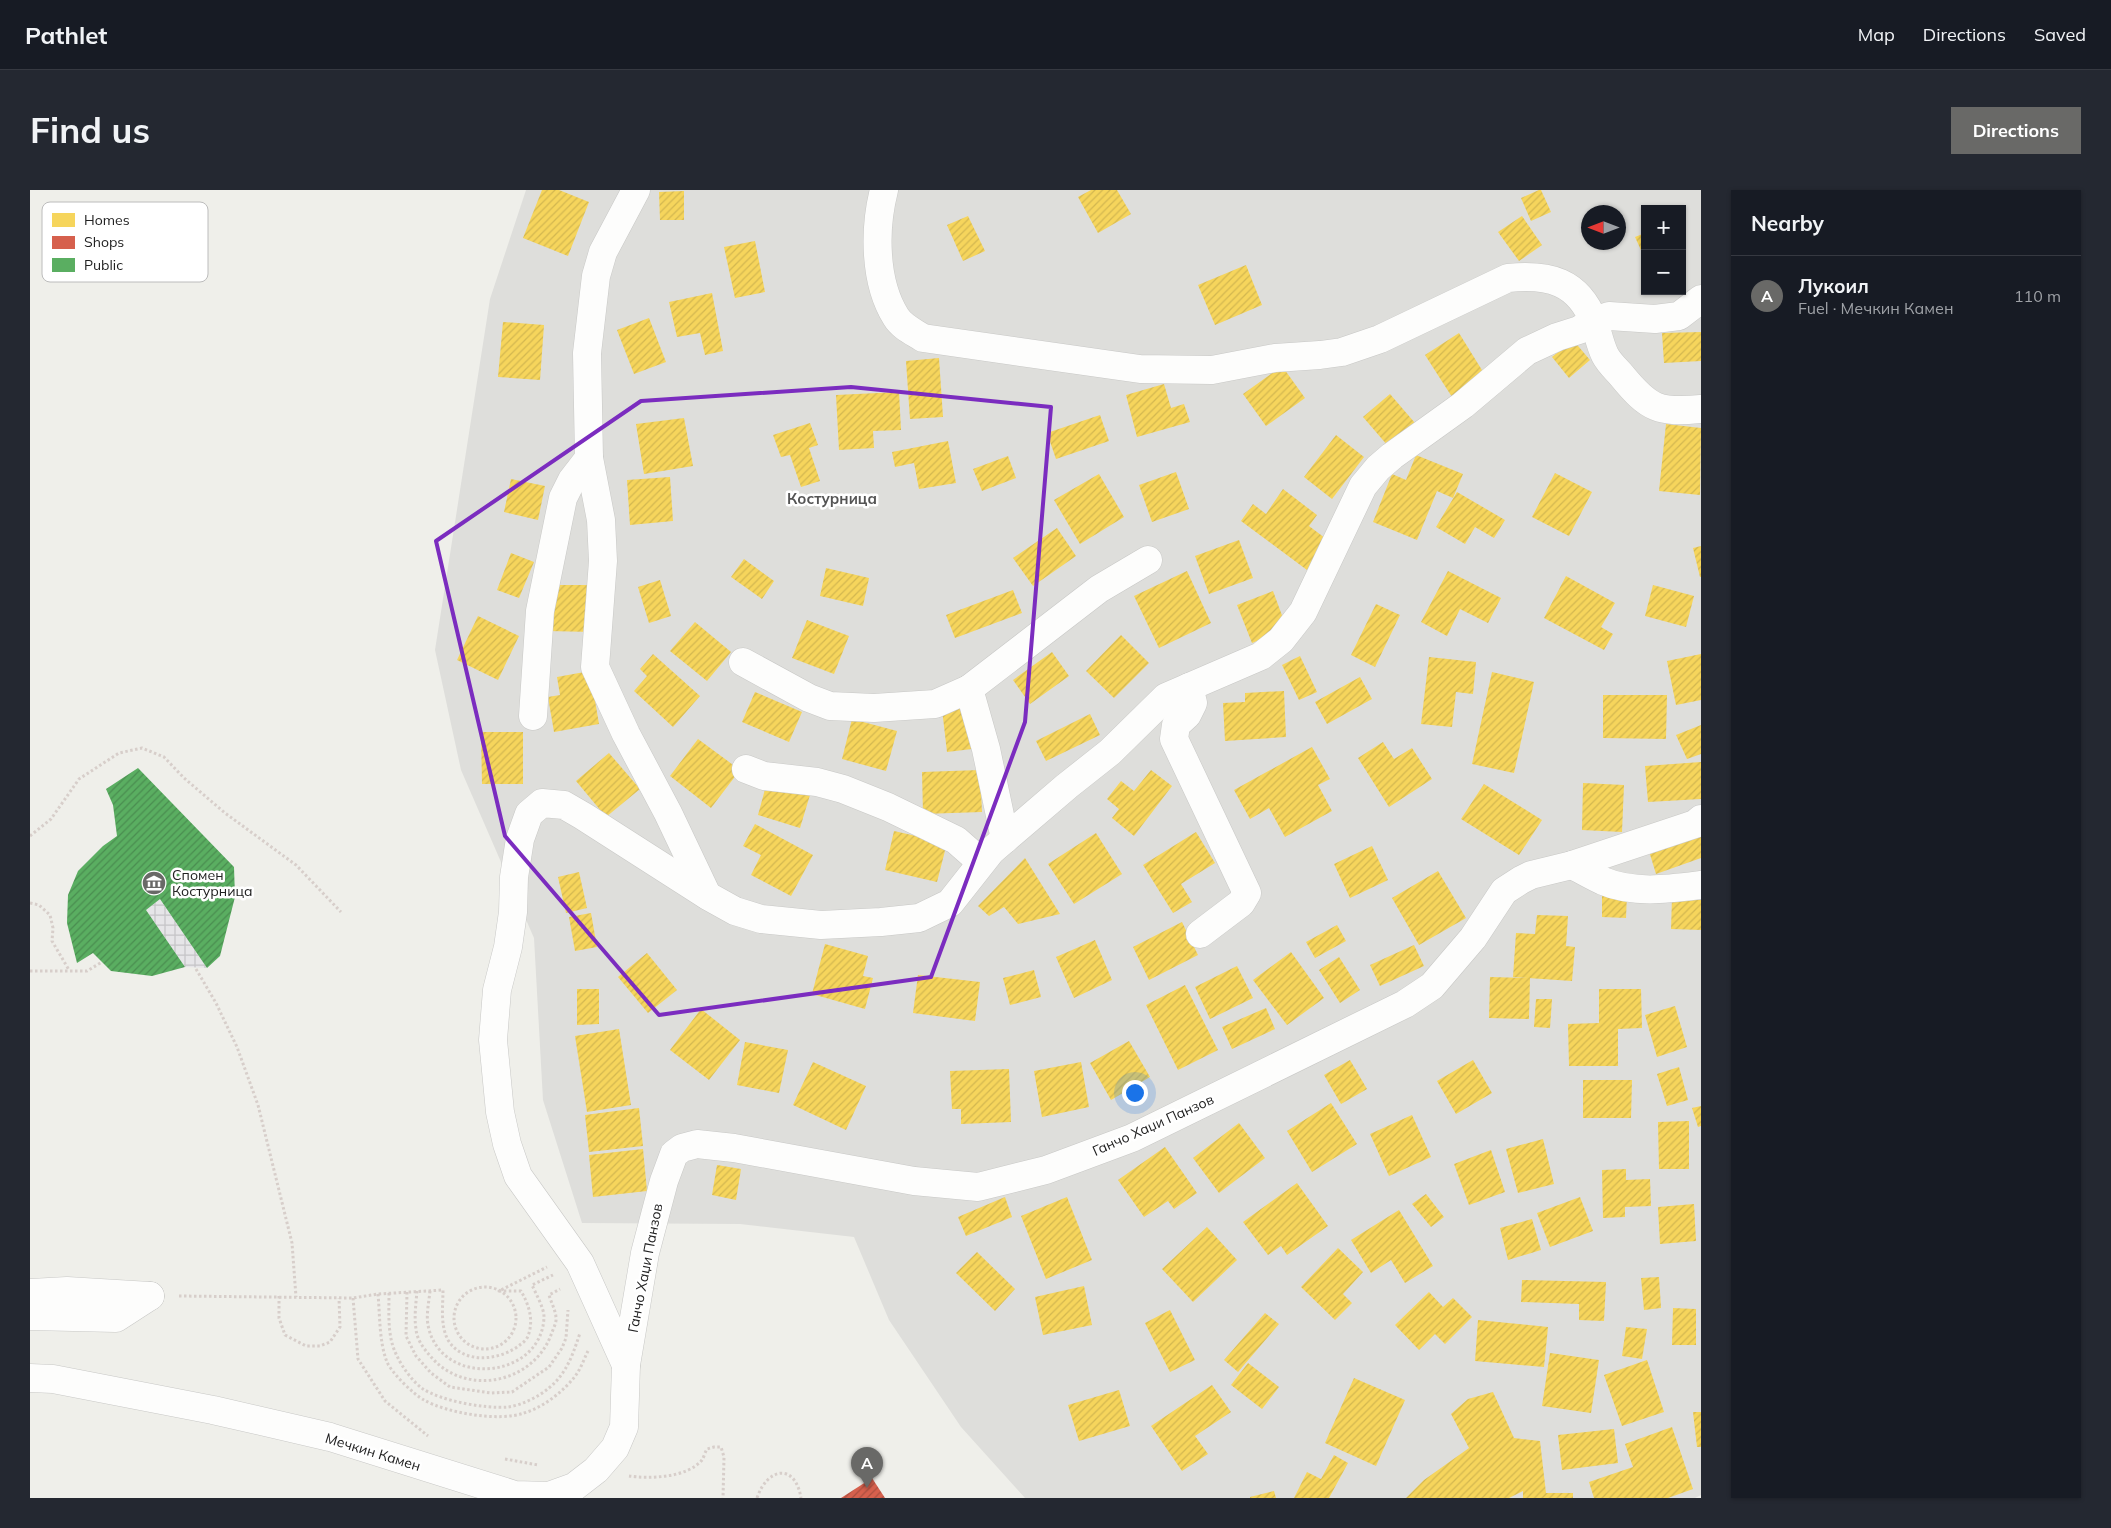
<!DOCTYPE html>
<meta charset="utf-8">
<style>
body{margin:0;font-family:Mulish,sans-serif;background:#242831;color:#f1f3f6}
.controls{position:absolute;right:15px;top:15px;display:grid;overflow:hidden;border-radius:0px;box-shadow:0 1px 4px #0004}
.controls button{width:45px;height:45px;display:grid;place-items:center;padding:0;border:0;border-bottom:1px solid #363941;background:#171b24;color:#f1f3f6;font:25px sans-serif}
.compass{position:absolute;left:1551px;top:15px;width:45px;height:45px;border-radius:50%;background:#171b24;box-shadow:0 1px 4px #0004;rotate:270deg}
.you{position:absolute;left:1104px;top:902px;width:18px;height:18px;margin:-12px;border:4px solid #fff;border-radius:50%;background:#1a73e8;box-shadow:0 0 0 8px #1a73e833}
.badge{display:grid;place-items:center;width:32px;height:32px;border-radius:50%;background:#696967;color:#fff;font-size:16px;font-weight:700}
.pin{position:absolute;translate:-50% -41px;filter:drop-shadow(0 1px 2px #0008)}
.pin::after{content:'';position:absolute;top:26px;width:18px;height:15px;background:inherit;clip-path:polygon(0 0,100% 0,50% 100%)}
.list{margin:0;padding:0;list-style:none}
h2{display:flex;justify-content:space-between;align-items:center;height:65px;margin:0;padding:0 20px;font-size:21px}
h2 small{font-size:16px;font-weight:400;color:#9ea1a6}
.list li{display:grid;grid-template-columns:32px 1fr auto;gap:15px;align-items:center;box-sizing:border-box;height:80px;padding:0 20px;border-top:1px solid #363941}
.list b{display:block;font-size:19px;white-space:nowrap}
.list p{margin:0;font-size:16px;white-space:nowrap;color:#9ea1a6}
.list em{font-size:16px;font-style:normal;color:#9ea1a6}
.map{position:relative;flex:none;width:1671px;height:1308px;overflow:hidden;border-radius:0px}
header{display:flex;align-items:center;gap:30px;box-sizing:border-box;height:70px;padding:0 25px;background:#171b24;border-bottom:1px solid #363941}
header strong{font-size:24px}
nav{display:flex;gap:28px;margin-inline-start:auto;font-size:18px}
.intro{display:flex;align-items:center;justify-content:space-between;box-sizing:border-box;height:120px;padding:0 30px}
h1{margin:0;font-size:35px}
.button{padding:12px 22px;border-radius:0px;background:#696967;color:#fff;font-size:18px;font-weight:700}
main{display:flex;gap:30px;padding:0 30px}
aside{flex:1;background:#171b24;border-radius:0px;box-shadow:0 1px 4px #0004}
.map>svg:first-child{display:block}
</style>
<header>
<strong>Pathlet</strong>
<nav><a>Map</a><a>Directions</a><a>Saved</a></nav>
</header>
<div class="intro"><h1>Find us</h1><a class="button">Directions</a></div>
<main>
<div class="map">
<svg width="1671" height="1308" viewBox="0 0 1671 1308">
<defs>
<pattern id="plaza-grid" width="8" height="8" patternUnits="userSpaceOnUse" patternTransform="scale(1.25)"><rect width="8" height="8" fill="#e6e5e8"/><path d="M0 4h8M4 0v8" fill="none" stroke="#c5c4c7"/></pattern>
<pattern id="homes-hatch" width="6" height="6" patternUnits="userSpaceOnUse" patternTransform="scale(1.25)"><rect width="6" height="6" fill="#f6d55c"/><path d="M-1 1l2-2M0 6l6-6M5 7l2-2" fill="none" stroke="#d3b750"/></pattern>
<pattern id="shops-hatch" width="6" height="6" patternUnits="userSpaceOnUse" patternTransform="scale(1.25)"><rect width="6" height="6" fill="#d6604d"/><path d="M-1 1l2-2M0 6l6-6M5 7l2-2" fill="none" stroke="#ad4f40"/></pattern>
<pattern id="public-hatch" width="6" height="6" patternUnits="userSpaceOnUse" patternTransform="scale(1.25)"><rect width="6" height="6" fill="#5aae61"/><path d="M-1 1l2-2M0 6l6-6M5 7l2-2" fill="none" stroke="#4a8d50"/></pattern>
</defs>
<rect width="100%" height="100%" fill="#efefea"/>
<path fill="#dededb" fill-rule="evenodd" d="M496 0H1671V1305L1665 1308H995L931 1237 859 1130 824 1047 710 1034 552 1033 513 910 504 748 431 580 405 460 460 109ZM1615 19H1652V101H1615ZM1558 22H1588V52H1558Z"/>
<polygon fill="url(#plaza-grid)" points="130,709 177,778 155,777 116,720"/>
<g fill="url(#homes-hatch)">
<polygon points="512,0 529,0 559,12 538,66 493,48"/>
<polygon points="1061,0 1087,0 1101,24 1068,43 1048,7"/>
<polygon points="1509,0 1511,0 1521,22 1501,31 1491,8"/>
<polygon points="654,1 654,30 630,30 629,2"/>
<polygon points="938,26 955,61 933,71 917,35"/>
<polygon points="1492,26 1512,55 1489,71 1468,42"/>
<polygon points="1615,43 1615,69 1605,47"/>
<polygon points="725,51 735,102 705,108 694,57"/>
<polygon points="1216,75 1232,115 1185,135 1168,95"/>
<polygon points="682,103 693,161 675,165 670,143 647,147 639,112"/>
<polygon points="619,128 636,172 604,184 587,140"/>
<polygon points="473,132 514,135 510,190 468,187"/>
<polygon points="1671,142 1671,171 1634,173 1632,143"/>
<polygon points="1429,143 1455,185 1422,207 1395,165"/>
<polygon points="1543,150 1560,170 1539,188 1522,167"/>
<polygon points="909,168 913,227 880,229 876,171"/>
<polygon points="1252,176 1275,208 1236,236 1213,204"/>
<polygon points="1134,194 1141,218 1154,214 1160,232 1107,247 1096,205"/>
<polygon points="869,202 871,240 843,241 844,258 809,260 806,205"/>
<polygon points="1360,204 1385,233 1358,256 1333,227"/>
<polygon points="1070,225 1079,251 1026,269 1017,243"/>
<polygon points="654,228 663,276 614,284 606,234"/>
<polygon points="780,233 788,255 779,258 790,291 771,297 760,265 751,267 743,245"/>
<polygon points="1636,234 1671,238 1670,305 1629,301"/>
<polygon points="1306,245 1334,267 1302,309 1274,287"/>
<polygon points="918,251 926,293 889,299 884,273 865,277 862,262"/>
<polygon points="1386,265 1433,284 1423,308 1407,301 1387,350 1343,332 1362,284 1376,290"/>
<polygon points="978,266 986,288 952,301 943,279"/>
<polygon points="1146,282 1159,319 1122,332 1109,295"/>
<polygon points="1525,283 1562,302 1539,346 1502,327"/>
<polygon points="1069,284 1094,327 1050,354 1024,310"/>
<polygon points="640,287 643,331 600,335 597,290"/>
<polygon points="481,289 515,296 508,330 474,322"/>
<polygon points="1253,299 1287,325 1279,336 1299,351 1277,380 1211,331 1223,314 1236,324"/>
<polygon points="1427,302 1475,330 1464,348 1445,337 1435,354 1406,337"/>
<polygon points="1027,338 1046,366 1003,396 983,368"/>
<polygon points="1209,350 1223,388 1179,404 1165,366"/>
<polygon points="1671,356 1671,387 1670,387 1663,358"/>
<polygon points="481,363 504,372 489,408 467,400"/>
<polygon points="714,369 744,391 732,409 701,387"/>
<polygon points="796,378 839,388 833,416 790,406"/>
<polygon points="1157,381 1181,433 1129,458 1104,406"/>
<polygon points="1418,381 1471,408 1458,433 1430,419 1417,446 1391,432"/>
<polygon points="1536,386 1585,413 1571,437 1583,444 1574,460 1514,428"/>
<polygon points="630,390 641,426 619,433 608,397"/>
<polygon points="518,395 563,395 563,442 517,441"/>
<polygon points="1623,395 1664,406 1656,437 1615,426"/>
<polygon points="983,400 992,423 925,448 916,425"/>
<polygon points="1243,401 1257,439 1222,453 1207,415"/>
<polygon points="1346,414 1370,425 1345,477 1321,465"/>
<polygon points="448,426 489,446 468,490 427,470"/>
<polygon points="777,430 819,446 804,484 762,468"/>
<polygon points="665,432 701,462 677,491 640,461"/>
<polygon points="1091,445 1119,473 1084,508 1056,481"/>
<polygon points="1022,462 1039,486 1000,514 983,490"/>
<polygon points="623,464 670,506 643,537 604,501 617,486 610,479"/>
<polygon points="1671,464 1671,510 1646,515 1637,471"/>
<polygon points="1270,466 1287,502 1269,510 1252,475"/>
<polygon points="1399,467 1446,472 1443,504 1426,502 1422,537 1391,534"/>
<polygon points="560,481 569,534 524,542 518,507 530,505 527,487"/>
<polygon points="1462,482 1504,492 1484,583 1442,574"/>
<polygon points="1330,487 1342,509 1297,534 1285,512"/>
<polygon points="1254,501 1256,547 1195,551 1193,513 1215,512 1215,503"/>
<polygon points="725,502 772,522 759,552 712,532"/>
<polygon points="1573,505 1637,505 1636,549 1573,548"/>
<polygon points="938,516 942,559 917,562 912,519"/>
<polygon points="1060,524 1070,545 1016,571 1006,551"/>
<polygon points="822,529 867,541 856,581 812,569"/>
<polygon points="1671,535 1671,564 1657,569 1646,545"/>
<polygon points="451,542 493,542 493,594 452,594"/>
<polygon points="668,549 710,580 681,618 640,586"/>
<polygon points="1353,552 1364,569 1382,558 1402,589 1359,617 1328,568"/>
<polygon points="1282,557 1300,589 1288,595 1302,621 1255,647 1239,618 1220,629 1204,600"/>
<polygon points="579,563 610,599 576,627 546,591"/>
<polygon points="1671,572 1671,609 1618,612 1615,576"/>
<polygon points="950,580 952,622 893,624 892,582"/>
<polygon points="1121,580 1142,596 1104,646 1082,628 1089,619 1077,609 1091,591 1104,601"/>
<polygon points="737,592 780,605 770,638 728,625"/>
<polygon points="1553,593 1594,595 1592,642 1552,640"/>
<polygon points="1454,594 1512,630 1489,665 1431,629"/>
<polygon points="725,634 783,665 761,706 721,685 731,665 713,656"/>
<polygon points="864,641 917,653 907,692 855,680"/>
<polygon points="1166,642 1185,673 1151,694 1162,712 1143,723 1113,675"/>
<polygon points="1066,643 1092,684 1044,714 1018,674"/>
<polygon points="1671,643 1671,668 1626,684 1619,661"/>
<polygon points="1342,656 1358,690 1320,708 1304,674"/>
<polygon points="995,668 1030,724 988,734 974,717 959,726 948,716"/>
<polygon points="1408,681 1436,728 1389,755 1362,708"/>
<polygon points="549,682 557,718 536,723 528,687"/>
<polygon points="1572,703 1597,704 1596,728 1572,727"/>
<polygon points="1642,708 1671,710 1671,740 1641,739"/>
<polygon points="561,723 567,757 545,761 539,727"/>
<polygon points="1507,725 1538,726 1536,756 1545,757 1542,791 1483,787 1486,743 1505,744"/>
<polygon points="1152,732 1168,765 1119,790 1103,757"/>
<polygon points="1307,735 1316,751 1285,768 1276,752"/>
<polygon points="1065,750 1082,790 1044,808 1026,767"/>
<polygon points="795,754 838,766 833,786 843,788 835,819 782,804"/>
<polygon points="1384,755 1394,776 1350,796 1340,775"/>
<polygon points="1261,762 1294,808 1257,835 1223,790"/>
<polygon points="617,763 647,800 618,823 588,787"/>
<polygon points="1309,767 1330,800 1310,813 1289,780"/>
<polygon points="1207,776 1223,808 1180,829 1165,797"/>
<polygon points="1004,780 1011,807 980,815 973,788"/>
<polygon points="888,785 950,792 945,831 883,823"/>
<polygon points="1460,787 1500,788 1499,829 1459,828"/>
<polygon points="1155,795 1188,860 1148,880 1116,815"/>
<polygon points="547,799 569,799 569,834 547,835"/>
<polygon points="1569,799 1611,799 1612,838 1588,839 1588,876 1539,876 1538,834 1569,833"/>
<polygon points="1506,809 1522,809 1520,838 1504,837"/>
<polygon points="1645,816 1657,857 1627,867 1615,825"/>
<polygon points="1236,818 1245,839 1202,859 1192,837"/>
<polygon points="671,819 710,850 679,890 640,860"/>
<polygon points="589,839 601,915 557,922 545,846"/>
<polygon points="1099,851 1120,887 1081,910 1060,873"/>
<polygon points="715,852 758,860 749,903 707,895"/>
<polygon points="1320,870 1337,899 1311,914 1294,885"/>
<polygon points="1443,870 1462,903 1426,924 1407,891"/>
<polygon points="783,872 836,896 816,940 763,915"/>
<polygon points="1051,872 1059,917 1012,927 1004,881"/>
<polygon points="1649,877 1658,910 1637,916 1627,884"/>
<polygon points="979,879 981,932 931,934 931,919 922,919 920,881"/>
<polygon points="1553,890 1602,890 1601,928 1553,928"/>
<polygon points="1301,913 1327,954 1282,982 1257,941"/>
<polygon points="1671,916 1671,936 1668,937 1662,918"/>
<polygon points="609,918 613,956 559,962 555,925"/>
<polygon points="1382,925 1401,967 1359,986 1340,944"/>
<polygon points="1659,931 1659,979 1629,979 1628,932"/>
<polygon points="1209,933 1235,968 1189,1003 1163,968"/>
<polygon points="1513,949 1524,994 1488,1003 1476,959"/>
<polygon points="1135,957 1167,1003 1144,1019 1138,1011 1114,1027 1088,990"/>
<polygon points="613,959 617,1001 563,1007 559,965"/>
<polygon points="1461,960 1475,1002 1439,1015 1424,974"/>
<polygon points="687,975 711,979 706,1010 682,1005"/>
<polygon points="1596,979 1596,990 1620,989 1621,1016 1595,1017 1595,1027 1573,1028 1572,980"/>
<polygon points="1267,993 1298,1036 1257,1065 1251,1056 1238,1065 1213,1032"/>
<polygon points="1396,1004 1414,1027 1401,1037 1382,1014"/>
<polygon points="975,1007 982,1027 936,1046 928,1027"/>
<polygon points="1037,1007 1062,1070 1016,1089 991,1026"/>
<polygon points="1550,1007 1563,1041 1520,1057 1507,1023"/>
<polygon points="1664,1014 1666,1051 1630,1054 1628,1017"/>
<polygon points="1369,1020 1403,1076 1375,1093 1361,1070 1341,1083 1321,1050"/>
<polygon points="1502,1029 1511,1060 1478,1070 1470,1038"/>
<polygon points="1177,1037 1207,1070 1163,1112 1132,1079"/>
<polygon points="1308,1058 1333,1082 1313,1104 1322,1113 1305,1130 1271,1097"/>
<polygon points="947,1062 985,1099 965,1121 926,1083"/>
<polygon points="1629,1087 1631,1118 1614,1120 1611,1088"/>
<polygon points="1492,1090 1576,1092 1574,1131 1549,1130 1549,1114 1491,1112"/>
<polygon points="1054,1096 1062,1135 1013,1145 1005,1107"/>
<polygon points="1399,1102 1413,1117 1423,1108 1442,1127 1415,1154 1405,1144 1389,1160 1365,1135"/>
<polygon points="1643,1118 1666,1119 1666,1155 1642,1155"/>
<polygon points="1140,1120 1165,1170 1140,1182 1115,1133"/>
<polygon points="1235,1123 1249,1134 1208,1182 1194,1170"/>
<polygon points="1448,1130 1518,1137 1514,1177 1445,1171"/>
<polygon points="1596,1137 1617,1139 1612,1169 1592,1166"/>
<polygon points="1520,1163 1569,1170 1561,1223 1512,1216"/>
<polygon points="1617,1170 1634,1222 1592,1236 1574,1185"/>
<polygon points="1218,1173 1249,1197 1232,1219 1201,1195"/>
<polygon points="1324,1188 1375,1210 1346,1276 1295,1253"/>
<polygon points="1182,1195 1201,1222 1165,1246 1178,1264 1152,1281 1121,1236"/>
<polygon points="1089,1200 1100,1236 1049,1251 1038,1215"/>
<polygon points="1463,1202 1484,1248 1510,1251 1516,1303 1543,1303 1543,1308 1493,1308 1493,1301 1479,1308 1376,1308 1394,1290 1439,1258 1421,1224 1438,1209"/>
<polygon points="1663,1222 1671,1222 1671,1257 1667,1257"/>
<polygon points="1642,1237 1663,1299 1638,1308 1564,1308 1559,1292 1603,1277 1595,1254"/>
<polygon points="1584,1239 1588,1273 1532,1280 1528,1245"/>
<polygon points="1304,1265 1318,1273 1299,1308 1264,1308 1277,1282 1291,1289"/>
<polygon points="1244,1301 1246,1308 1220,1308 1220,1307"/>
</g>
<polygon fill="url(#shops-hatch)" points="842,1288 855,1308 811,1308"/>
<polygon fill="url(#public-hatch)" points="108,578 204,677 205,707 190,766 177,778 130,709 116,720 155,777 122,786 81,781 63,763 47,773 37,733 38,705 48,681 73,656 87,646 83,615 76,599"/>
<g fill="none" stroke-linecap="round" stroke-linejoin="round">
<g stroke="#c8c8c6" stroke-width="29">
<g id="minor">
<polyline points="606,0 573,62 566,86 557,163 559,268 571,330 573,371 565,477 596,544 638,623 677,705"/>
<path d="M854 0C844 39 844 92 866 127 872 137 884 142 893 148L1110 179 1182 180 1245 168 1290 165 1312 162 1350 149 1478 88C1519 84 1548 91 1564 132 1568 143 1570 155 1575 165 1579 173 1587 180 1592 186 1619 219 1629 223 1671 219"/>
<polyline points="713,472 779,508 800,516 844,518 905,514 939,499 1069,399 1118,370"/>
<polyline points="1159,497 1163,513 1157,525 1146,535 1144,549 1217,703 1211,713 1170,744"/>
<polyline points="939,499 956,559 975,649"/>
<polyline points="503,526 510,421 533,308 542,290 559,268"/>
<polyline points="716,579 734,586 787,592 813,599 858,617 926,650 951,672"/>
<path d="M1542 675C1552 680 1562 686 1573 691 1604 704 1639 699 1671 695"/>
<polyline points="0,1103 37,1101 120,1106"/>
<polyline points="0,1126 86,1128 120,1106"/>
<polyline points="596,1175 550,1073 488,986 477,954 470,922 463,850 467,800 478,757 483,722 484,687 490,649 499,624 512,613 534,615 553,626 678,706 705,721 731,729 791,735 851,732 889,728 920,713 961,661 1037,596 1080,562 1136,507 1231,466 1251,450 1273,422 1333,296 1348,278 1362,266 1433,215 1497,161 1527,147 1549,140 1564,131 1579,126 1625,129 1649,126 1671,109"/>
<polyline points="0,1188 23,1189 183,1220 300,1247 485,1305 519,1306 544,1297 566,1280 585,1258 594,1237 596,1175 615,1063 634,991 644,964 652,958 667,954 704,958 884,991 948,997 1016,980 1102,948 1375,814 1402,796 1443,748 1474,701 1491,690 1501,685 1542,675 1665,634 1671,629"/>
</g>
</g>
<g stroke="#d7ceca" stroke-width="3" stroke-dasharray="2.5 2.5" stroke-linecap="butt">
<polyline points="0,646 21,629 49,589 89,563 112,558 134,567 154,588 195,623 266,675 311,722"/>
<polyline points="0,713 9,715 20,725 23,738 22,751 39,780"/>
<polyline points="166,779 186,813 207,857 228,915 262,1053 266,1107"/>
<polyline points="0,781 57,781 72,772"/>
<circle cx="455" cy="1128" r="31"/>
<path d="M387 1101C386 1113 384 1127 386 1139 387 1151 395 1160 402 1168 437 1207 503 1193 521 1145 523 1139 527 1132 526 1127 525 1119 521 1112 519 1105L530 1099"/>
<path d="M400 1101C399 1111 396 1125 398 1135 410 1199 512 1190 514 1127 514 1118 506 1104 502 1095L523 1085"/>
<polyline points="377,1102 376,1146 386,1166 401,1183 420,1197 461,1203 482,1202 519,1177 532,1158 536,1148 538,1120"/>
<path d="M359 1103C359 1124 357 1147 367 1166 372 1177 383 1192 393 1199 412 1211 455 1219 478 1217 492 1215 508 1207 519 1198 537 1183 543 1164 550 1143"/>
<path d="M348 1104C350 1125 349 1152 357 1172 361 1182 384 1205 394 1210 417 1223 469 1232 494 1223 514 1217 534 1201 546 1185 551 1178 554 1169 558 1161"/>
<path d="M149 1106 323 1108 348 1104 413 1100C413 1116 410 1135 418 1150 433 1175 471 1171 491 1154 494 1152 497 1149 498 1146 504 1130 499 1115 491 1101H469L517 1077"/>
<polyline points="249,1106 249,1128 255,1145 276,1156 290,1156 300,1152 310,1137 309,1108"/>
<polyline points="323,1108 328,1169 355,1211 398,1246"/>
<polyline points="475,1269 508,1275"/>
<path d="M599 1286C619 1289 657 1288 672 1270 674 1267 675 1262 677 1259L684 1257H691L694 1267 693 1308"/>
<path d="M727 1308C737 1278 765 1272 771 1308"/>
</g>
<use href="#minor" stroke="#fdfdfc" stroke-width="28"/>
</g>
<path fill="none" stroke="#7b2cbf" stroke-width="4" stroke-linejoin="round" d="M821 197 1021 217 995 532 901 787 629 825 475 646 406 351 611 211Z"/>
<defs>
<g id="museum-disc" transform="scale(1.25)"><circle r="9.5" fill="#696967" stroke="#fff"/><path d="M0-6L6-3V-2H-6V-3ZM-5-1h2V3h-2ZM-1-1h2V3h-2ZM3-1h2V3H3ZM-6 4H6V6H-6Z" fill="#fff"/></g>
</defs>
<g fill-rule="evenodd">
<use href="#museum-disc" x="124" y="693"/>
</g>
<g text-anchor="middle" dominant-baseline="central" stroke-width="5" stroke-linejoin="round" paint-order="stroke">
<g font-size="14" fill="#212121" stroke="#fff" text-anchor="start">
<text x="142" y="685">Спомен<tspan x="142" dy="16">Костурница</tspan></text>
</g>
<g font-size="14" fill="#212121" stroke="#fff">
<text transform="translate(1123 935) rotate(-24)">Ганчо Хаџи Панзов</text>
<text transform="translate(615 1078) rotate(-79)">Ганчо Хаџи Панзов</text>
<text transform="translate(343 1262) rotate(17)">Мечкин Камен</text>
</g>
<g font-size="15" font-weight="bold" fill="#545454" stroke="#fff">
<text x="802" y="308">Костурница</text>
</g>
</g>
<rect x="12" y="12" width="166" height="80" rx="8" fill="#fff" stroke="#bcbcbc" stroke-width="1"/>
<rect x="22" y="23" width="23" height="14" fill="#f6d55c"/>
<rect x="22" y="46" width="23" height="13" fill="#d6604d"/>
<rect x="22" y="68" width="23" height="14" fill="#5aae61"/>
<g font-size="14" fill="#212121">
<text x="54" y="35">Homes</text>
<text x="54" y="57">Shops</text>
<text x="54" y="80">Public</text>
</g>
</svg>
<div class="controls">
<button>+</button>
<button>−</button>
</div>
<svg class="compass" viewBox="-18 -18 36 36"><path d="M0-13l5 13h-10z" fill="#e53935"/><path d="M0 13l5-13h-10z" fill="#9ea1a6"/></svg>
<div class="you"></div>
<div class="pin badge" style="left:837px;top:1298px">A</div>
</div>
<aside>
<h2>Nearby<small></small></h2>
<ul class="list">
<li><span class="badge">A</span><div><b>Лукоил</b><p>Fuel · Мечкин Камен</p></div><em>110 m</em></li>
</ul>
</aside>
</main>
